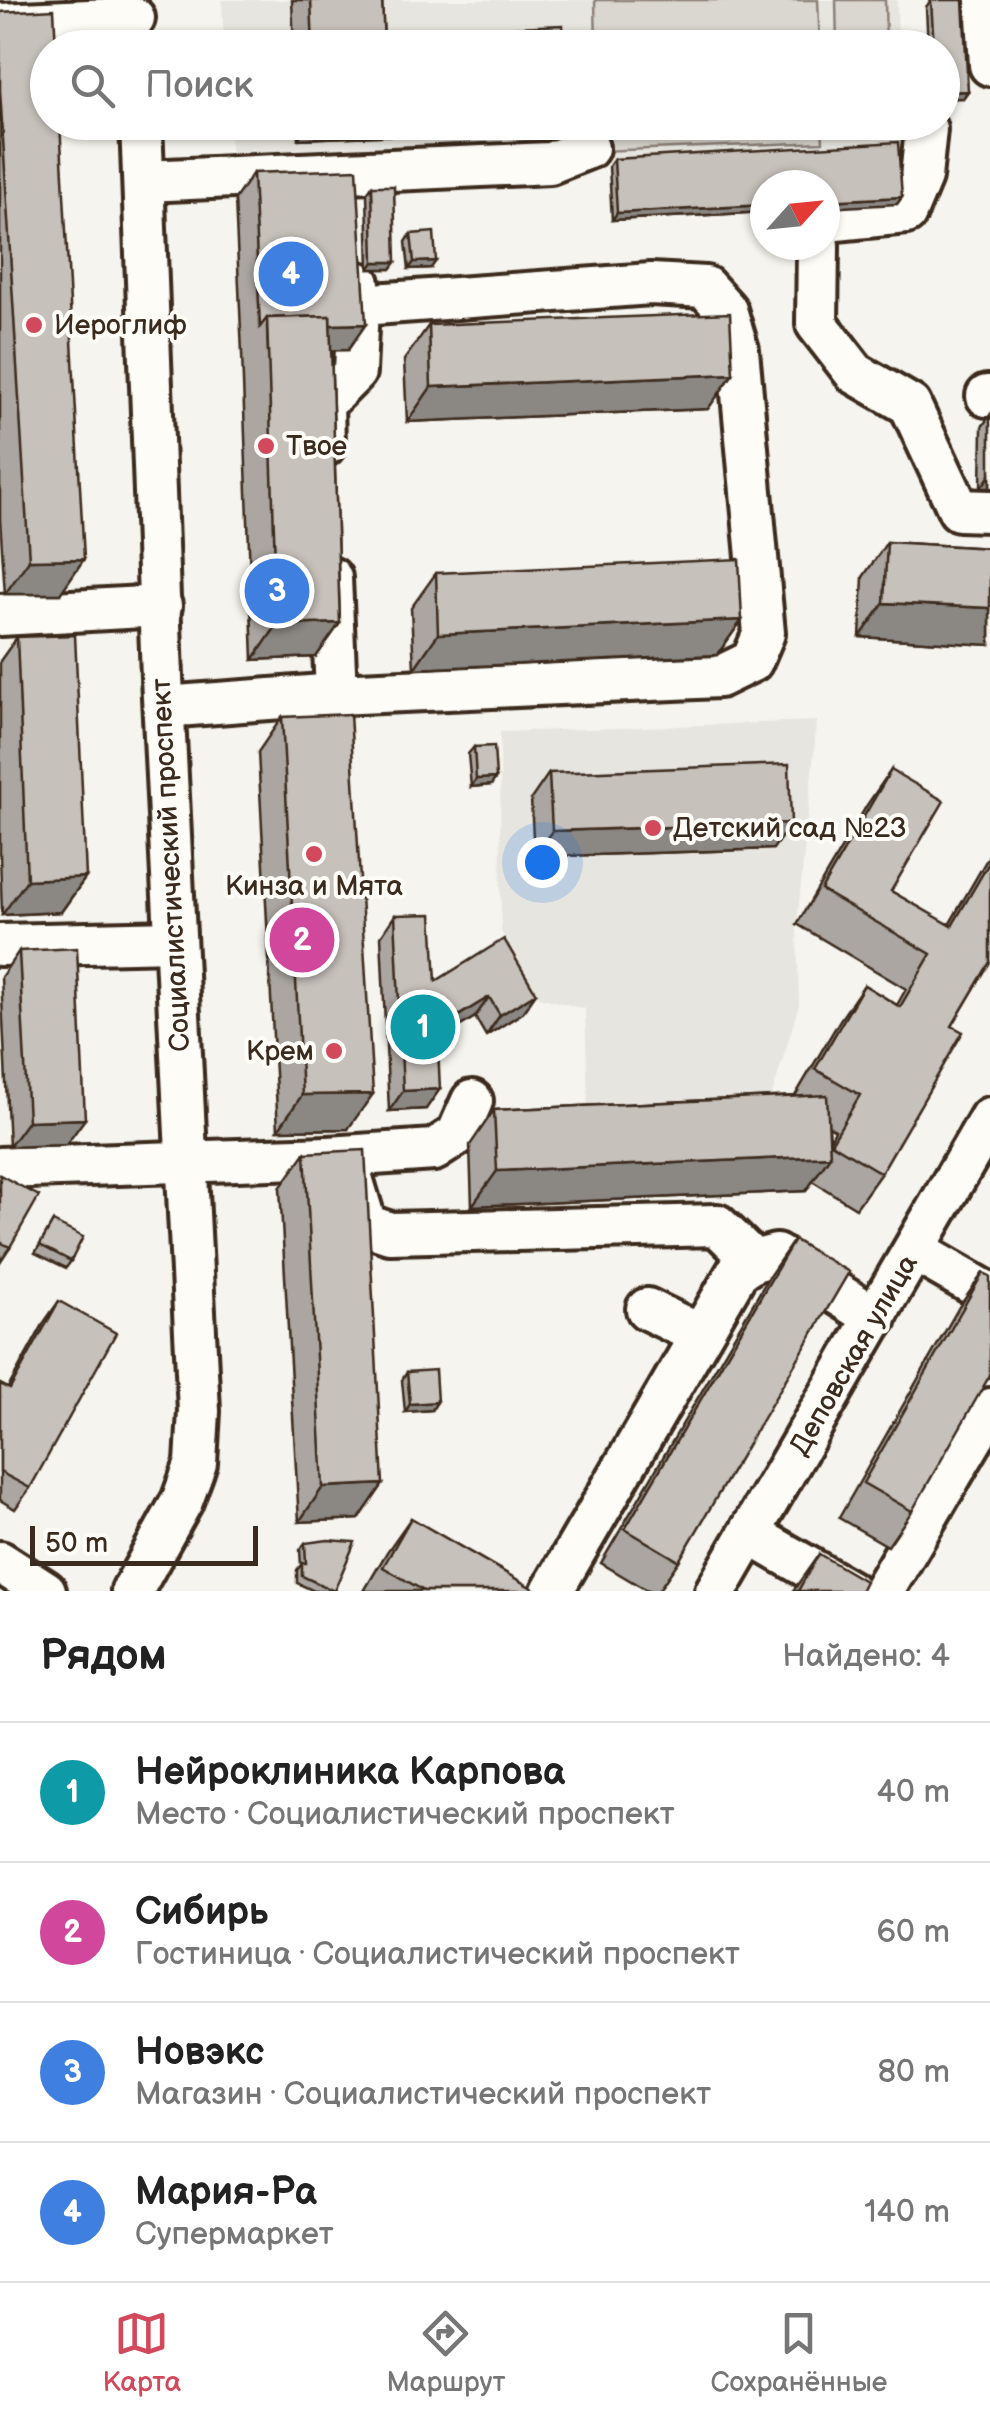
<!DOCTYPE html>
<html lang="ru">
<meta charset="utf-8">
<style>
body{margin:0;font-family:"Balsamiq Sans",sans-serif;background:#f6f6f6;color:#222}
.compass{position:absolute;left:750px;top:170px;width:90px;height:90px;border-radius:50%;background:#fff;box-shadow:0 2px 8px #0004;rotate:63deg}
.scale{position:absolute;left:30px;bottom:25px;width:228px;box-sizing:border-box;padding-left:10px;border:5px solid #3b2a1e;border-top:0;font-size:28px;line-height:35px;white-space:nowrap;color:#3b2a1e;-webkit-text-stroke:8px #fdfcf7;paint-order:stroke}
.you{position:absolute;left:542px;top:862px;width:35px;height:35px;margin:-25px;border:8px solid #fff;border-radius:50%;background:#1a73e8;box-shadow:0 0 0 15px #1a73e833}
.badge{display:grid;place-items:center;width:65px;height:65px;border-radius:50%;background:#d1495b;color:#fff;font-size:32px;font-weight:700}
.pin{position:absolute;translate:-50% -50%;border:5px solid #fff;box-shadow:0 2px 10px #0006}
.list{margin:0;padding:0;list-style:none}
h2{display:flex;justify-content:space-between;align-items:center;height:130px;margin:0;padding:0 40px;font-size:42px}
h2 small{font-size:32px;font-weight:400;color:#767676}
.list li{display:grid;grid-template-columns:65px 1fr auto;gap:30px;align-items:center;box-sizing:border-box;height:140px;padding:0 40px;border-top:2px solid #e0e0e0}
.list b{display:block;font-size:38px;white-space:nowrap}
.list p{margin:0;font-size:32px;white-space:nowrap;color:#767676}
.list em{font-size:32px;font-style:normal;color:#767676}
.icon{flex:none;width:55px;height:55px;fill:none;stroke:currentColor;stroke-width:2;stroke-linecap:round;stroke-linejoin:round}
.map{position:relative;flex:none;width:990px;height:1591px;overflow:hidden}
.search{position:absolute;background:#fff;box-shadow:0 2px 8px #0004;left:30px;right:30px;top:30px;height:110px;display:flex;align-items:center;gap:25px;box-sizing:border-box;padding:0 35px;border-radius:55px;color:#767676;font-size:38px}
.sheet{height:690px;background:#fff}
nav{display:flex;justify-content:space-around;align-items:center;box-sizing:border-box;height:140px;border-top:2px solid #e0e0e0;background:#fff;font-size:28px;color:#767676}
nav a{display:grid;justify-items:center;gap:5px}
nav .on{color:#d1495b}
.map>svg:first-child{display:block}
</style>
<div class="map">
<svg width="990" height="1591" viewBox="0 0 990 1591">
<rect width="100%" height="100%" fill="#f5f4ee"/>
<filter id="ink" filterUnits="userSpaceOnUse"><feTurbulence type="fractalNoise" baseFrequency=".01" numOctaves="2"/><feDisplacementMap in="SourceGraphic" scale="20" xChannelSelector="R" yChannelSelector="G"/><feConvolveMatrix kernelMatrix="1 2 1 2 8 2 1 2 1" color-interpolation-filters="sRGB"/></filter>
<g filter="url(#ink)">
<g fill="#e7e5df">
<polygon points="222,0 897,0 898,47 224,47"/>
<polygon points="900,122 900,141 593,164 232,170 229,123"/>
<polygon points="817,721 797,924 799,1005 771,1098 588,1105 585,1009 539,997 501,931 500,732"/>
</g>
<g fill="#dad6d0" stroke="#8a8077" stroke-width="2.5">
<polygon points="595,0 818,0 820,47 596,47"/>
<polygon points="836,0 885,0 886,47 837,47"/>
<polygon points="599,123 822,123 823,142 600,151"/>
</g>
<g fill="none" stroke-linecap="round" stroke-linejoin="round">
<g stroke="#3b2a1e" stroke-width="48">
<g id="minor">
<polyline points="986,0 990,65"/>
<polyline points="0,24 134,18"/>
<polyline points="145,181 550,163 588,148"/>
<polyline points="825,224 826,221 906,213 921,177 926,129"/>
<polyline points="818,245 817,324 855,373 910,405 959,510 990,511"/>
<polyline points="987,396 990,396"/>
<polyline points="324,446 323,404 355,372 359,283"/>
<polyline points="331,578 336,694"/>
<polyline points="0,615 161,606"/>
<polyline points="164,707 336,694 719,677 752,661 764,633 738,350 726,310 705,287 651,284 360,305"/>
<polyline points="0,945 175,941"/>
<polyline points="329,1157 434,1150 457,1135 472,1101"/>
<polyline points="0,1168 329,1157 352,1178 366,1225 390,1233 717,1225 754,1261"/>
<polyline points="915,1251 990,1294"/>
<polyline points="647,1309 700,1335"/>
<polyline points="750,1534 849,1591"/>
<polyline points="0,1562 45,1591"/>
<polyline points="132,1591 182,1501 196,1463 199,1411 162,677 141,122"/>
<polyline points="552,1591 738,1271 754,1261 776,1255 876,1318"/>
<polyline points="716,1591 990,1118"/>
<polyline points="883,1591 990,1409"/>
</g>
</g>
<use href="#minor" stroke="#fdfcf7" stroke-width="40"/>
</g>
<g fill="#aba6a1" stroke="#3b2a1e" stroke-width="2.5" fill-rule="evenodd">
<polygon points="292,0 382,0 384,42 410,41 416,31 564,48 294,48"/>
<polygon points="931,0 968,91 963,98 942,48 928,48 926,7"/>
<polygon points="0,12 60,594 5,594 0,519"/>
<polygon points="297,122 488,122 410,126 403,135 298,139"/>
<polygon points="614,159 902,197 897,204 765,185 765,212 612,220 609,166"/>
<polygon points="253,173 348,350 331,350 340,623 316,657 253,660 242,353 235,199"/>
<polygon points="372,186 396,262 391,269 369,269 367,193"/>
<polygon points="411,234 431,268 409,269 406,242"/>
<polygon points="429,325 708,409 407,422 404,360"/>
<polygon points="990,415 990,488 981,488 982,427"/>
<polygon points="887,542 990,548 990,645 860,637 863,577"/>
<polygon points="436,573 742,620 717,655 414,669 411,608"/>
<polygon points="17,637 86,877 61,912 2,915 0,856 0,661"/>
<polygon points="282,717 348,1129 278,1130 258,752"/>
<polygon points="474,747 491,785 471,787 468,754"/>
<path d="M891 770V891L949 925 990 854V962L952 1026 881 1173 856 1208 812 1181 806 1191 472 1206 470 1145 494 1110 795 1096 840 1020 864 985 897 1005 906 989 797 924 867 805ZM829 1126 835 1130 830 1140Z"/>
<polygon points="549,773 773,849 534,857 531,799"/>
<polygon points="395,915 436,981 536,993 522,1013 486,1036 475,1017 438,1040 426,1109 389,1111 381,936"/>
<polygon points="19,951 66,1145 9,1147 1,977"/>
<polygon points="305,1153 383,1484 359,1519 299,1522 280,1188"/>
<polygon points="0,1175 10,1247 0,1262"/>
<polygon points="53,1222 71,1261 66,1268 35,1253"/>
<polygon points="794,1240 679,1561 658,1591 648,1591 601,1563 770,1275"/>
<polygon points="983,1273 912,1511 888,1546 839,1518 959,1307"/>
<polygon points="59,1301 30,1488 15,1509 0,1500 0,1384 8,1388 45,1321"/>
<polygon points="407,1372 432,1410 405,1412 402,1380"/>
<polygon points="411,1518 537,1591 364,1591 387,1552"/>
<polygon points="305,1543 334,1591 314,1591 297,1583 297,1570 301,1565 300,1550"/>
<polygon points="819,1554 860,1591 793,1591"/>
</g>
<g fill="#8b8783" stroke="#3b2a1e" stroke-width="2.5">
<polygon points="968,91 963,98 942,99 942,92"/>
<polygon points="310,122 488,122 410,126 403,135 298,139"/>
<polygon points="902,197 897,204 825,208 825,201"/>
<polygon points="765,205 765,212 612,220 617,213"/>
<polygon points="436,261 431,268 409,269 414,262"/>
<polygon points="374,262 396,262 391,269 369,269"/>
<polygon points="366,324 348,350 268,352 267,327"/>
<polygon points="733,374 708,409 407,422 431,387"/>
<polygon points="990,475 990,488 981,488"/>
<polygon points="84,559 60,594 5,594 29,560"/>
<polygon points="884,603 990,608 990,645 860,637"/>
<polygon points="742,620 717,655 414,669 438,634"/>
<polygon points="340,623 316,657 253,660 277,625"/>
<polygon points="496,778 491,785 471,787 476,779"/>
<polygon points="791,823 773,849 534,857 552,831"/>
<polygon points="86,877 61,912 2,915 27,880"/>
<polygon points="536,993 522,1013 486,1036 500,1015"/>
<polygon points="489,997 475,1017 423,1049 437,1029"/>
<polygon points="440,1089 426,1109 389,1111 403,1091"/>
<polygon points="373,1094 348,1129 278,1130 302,1095"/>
<polygon points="85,1119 66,1145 9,1147 28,1121"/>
<polygon points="830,1156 806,1191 472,1206 497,1171"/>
<polygon points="437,1402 432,1410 405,1412 410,1404"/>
<polygon points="383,1484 359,1519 299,1522 323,1487"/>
</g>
<g fill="#c7c1bb" stroke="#3b2a1e" stroke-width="2.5">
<polygon points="311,0 382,0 384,42 416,40 416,31 563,25 564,48 313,48"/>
<polygon points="931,0 963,0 968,91 942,92 942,48 934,48"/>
<polygon points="54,9 56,48 48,48 48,122 60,122 84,559 29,560 0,90 0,12"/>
<polygon points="898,142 902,197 825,201 825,185 765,185 765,205 617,213 614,159"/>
<polygon points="357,169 366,324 330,325 330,316 267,318 260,327 253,173"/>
<polygon points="372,186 394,186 396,262 374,262"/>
<polygon points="434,232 436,261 414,262 411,234"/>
<polygon points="730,313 733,374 431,387 429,325"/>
<polygon points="330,316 340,623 277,625 267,318"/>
<polygon points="887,542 990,548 990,608 884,603"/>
<polygon points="739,559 742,620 438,634 436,573"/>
<polygon points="75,635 86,877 27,880 17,637"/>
<polygon points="350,714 373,1094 302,1095 282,717"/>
<polygon points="494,746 496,778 476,779 474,747"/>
<polygon points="789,764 791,823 552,831 549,773"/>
<polygon points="891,770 944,801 891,891 952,926 990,861 990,962 952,1026 963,1032 881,1173 831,1143 860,1095 815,1069 864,985 900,1007 931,954 821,890"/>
<polygon points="432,914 436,981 504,939 536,993 500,1015 489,997 437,1029 440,1089 403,1091 395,915"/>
<polygon points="77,948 85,1119 28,1121 19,951"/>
<polygon points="827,1095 830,1156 497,1171 494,1110"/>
<polygon points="365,1150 383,1484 323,1487 305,1153"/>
<polygon points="0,1175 39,1196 10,1247 0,1242"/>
<polygon points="53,1222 83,1237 71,1261 40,1245"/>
<polygon points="794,1240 849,1272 679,1561 625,1529"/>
<polygon points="983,1273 990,1276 990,1375 912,1511 863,1483"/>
<polygon points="59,1301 116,1333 30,1488 0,1472 0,1384 10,1389"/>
<polygon points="435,1370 437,1402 410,1404 407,1372"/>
<polygon points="411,1518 537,1591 424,1591 383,1567"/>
<polygon points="328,1540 355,1542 334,1591 302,1576 302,1563 306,1563 305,1543"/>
<polygon points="819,1554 865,1581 860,1591 798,1591"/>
</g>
</g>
<g fill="#d1495b" stroke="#fdfcf7" stroke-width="4">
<circle cx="34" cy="325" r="10"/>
<circle cx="266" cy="446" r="10"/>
<circle cx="653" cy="828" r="10"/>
<circle cx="314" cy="854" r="10"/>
<circle cx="334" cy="1051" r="10"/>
</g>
<g text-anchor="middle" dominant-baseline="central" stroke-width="8" stroke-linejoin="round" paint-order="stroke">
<g font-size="28" fill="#3b2a1e" stroke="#fdfcf7" text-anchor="start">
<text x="54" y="325">Иероглиф</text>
<text x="286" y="446">Твое</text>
<text x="673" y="828">Детский сад №23</text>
<text x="314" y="886" text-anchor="middle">Кинза и Мята</text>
<text x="314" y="1051" text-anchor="end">Крем</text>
</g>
<g font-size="28" fill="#3b2a1e" stroke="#fdfcf7">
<text transform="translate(171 865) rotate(-93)">Социалистический проспект</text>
<text transform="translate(854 1355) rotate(-60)">Деповская улица</text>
</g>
</g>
</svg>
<svg class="compass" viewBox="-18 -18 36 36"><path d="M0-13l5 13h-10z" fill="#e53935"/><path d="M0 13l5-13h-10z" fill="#767676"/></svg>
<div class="scale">50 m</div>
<div class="you"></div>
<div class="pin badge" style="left:423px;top:1027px;background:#0f9aa8">1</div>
<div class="pin badge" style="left:302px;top:940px;background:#d1479c">2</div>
<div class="pin badge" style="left:277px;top:591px;background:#3f7fe0">3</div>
<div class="pin badge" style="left:291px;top:274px;background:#3f7fe0">4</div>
<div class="search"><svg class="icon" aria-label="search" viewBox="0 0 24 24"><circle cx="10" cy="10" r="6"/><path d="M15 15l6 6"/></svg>Поиск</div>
</div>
<section class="sheet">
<h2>Рядом<small>Найдено: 4</small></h2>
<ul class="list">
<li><span class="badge" style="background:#0f9aa8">1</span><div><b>Нейроклиника Карпова</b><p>Место · Социалистический проспект</p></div><em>40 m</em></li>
<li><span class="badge" style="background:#d1479c">2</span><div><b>Сибирь</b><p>Гостиница · Социалистический проспект</p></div><em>60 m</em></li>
<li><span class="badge" style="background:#3f7fe0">3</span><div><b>Новэкс</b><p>Магазин · Социалистический проспект</p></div><em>80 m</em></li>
<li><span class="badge" style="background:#3f7fe0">4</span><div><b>Мария-Ра</b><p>Супермаркет</p></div><em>140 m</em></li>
</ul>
</section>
<nav>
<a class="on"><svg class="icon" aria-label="map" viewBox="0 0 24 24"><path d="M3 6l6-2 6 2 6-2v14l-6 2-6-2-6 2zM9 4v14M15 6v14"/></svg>Карта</a>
<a><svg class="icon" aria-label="directions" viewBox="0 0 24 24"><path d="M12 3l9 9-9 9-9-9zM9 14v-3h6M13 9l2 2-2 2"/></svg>Маршрут</a>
<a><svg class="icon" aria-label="saved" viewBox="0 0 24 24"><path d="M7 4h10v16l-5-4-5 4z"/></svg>Сохранённые</a>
</nav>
